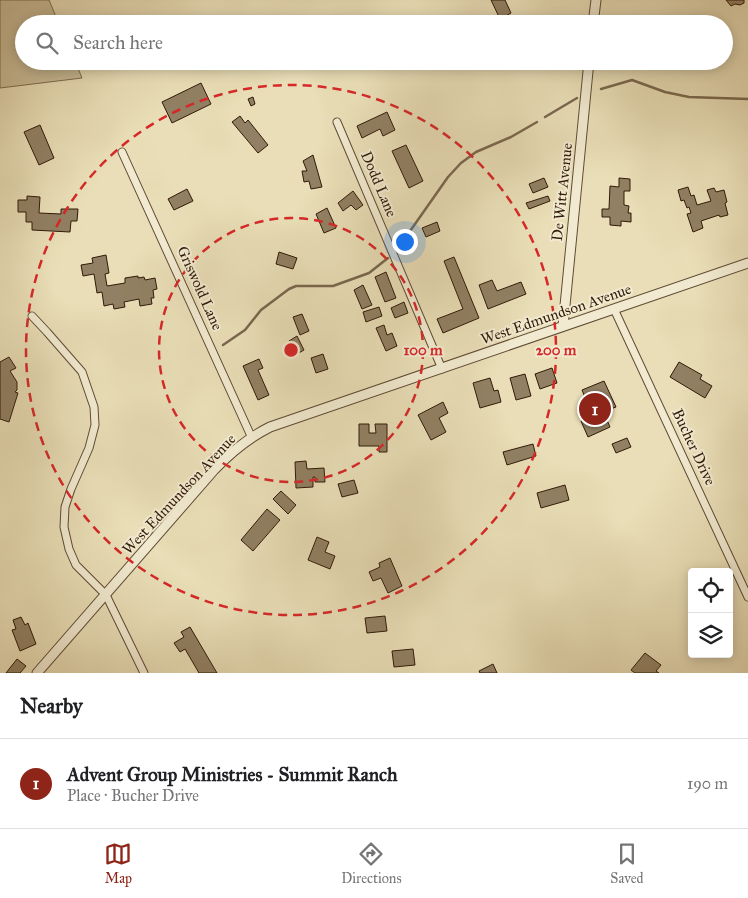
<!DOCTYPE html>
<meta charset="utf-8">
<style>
body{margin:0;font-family:"IM FELL Great Primer",serif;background:#f6f6f6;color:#202124}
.controls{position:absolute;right:15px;bottom:15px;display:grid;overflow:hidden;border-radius:5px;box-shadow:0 2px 12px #0003}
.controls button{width:45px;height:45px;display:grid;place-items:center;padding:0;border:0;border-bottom:1px solid #e0e0e0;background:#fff;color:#202124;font:25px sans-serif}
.you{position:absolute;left:404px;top:241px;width:18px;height:18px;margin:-12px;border:4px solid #fff;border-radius:50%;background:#1a73e8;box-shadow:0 0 0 8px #1a73e833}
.badge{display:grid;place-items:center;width:32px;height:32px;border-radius:50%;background:#8f2418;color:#fff;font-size:16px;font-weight:700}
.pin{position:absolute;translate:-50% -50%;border:2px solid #fff;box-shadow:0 1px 5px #0006}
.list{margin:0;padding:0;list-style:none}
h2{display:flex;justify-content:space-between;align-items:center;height:65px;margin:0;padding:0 20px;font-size:21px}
h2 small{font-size:16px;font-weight:400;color:#757577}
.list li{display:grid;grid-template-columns:32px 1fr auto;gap:15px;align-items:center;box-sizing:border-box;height:90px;padding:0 20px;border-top:1px solid #e0e0e0}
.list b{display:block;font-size:19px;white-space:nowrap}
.list p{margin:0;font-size:16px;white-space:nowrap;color:#757577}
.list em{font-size:16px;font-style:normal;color:#757577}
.icon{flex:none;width:28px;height:28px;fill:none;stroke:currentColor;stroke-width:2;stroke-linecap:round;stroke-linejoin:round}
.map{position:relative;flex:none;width:748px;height:673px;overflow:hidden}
.search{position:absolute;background:#fff;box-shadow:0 2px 12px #0003;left:15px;right:15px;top:15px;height:55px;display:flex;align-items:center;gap:12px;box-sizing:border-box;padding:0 18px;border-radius:28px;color:#757577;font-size:19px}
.sheet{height:155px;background:#fff}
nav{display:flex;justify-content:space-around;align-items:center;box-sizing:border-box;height:70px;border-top:1px solid #e0e0e0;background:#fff;font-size:14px;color:#757577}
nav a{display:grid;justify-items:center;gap:2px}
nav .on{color:#8f2418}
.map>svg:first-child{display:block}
</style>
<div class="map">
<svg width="748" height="673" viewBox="0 0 748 673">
<rect width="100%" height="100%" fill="#e9deb7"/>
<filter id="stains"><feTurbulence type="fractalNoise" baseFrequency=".004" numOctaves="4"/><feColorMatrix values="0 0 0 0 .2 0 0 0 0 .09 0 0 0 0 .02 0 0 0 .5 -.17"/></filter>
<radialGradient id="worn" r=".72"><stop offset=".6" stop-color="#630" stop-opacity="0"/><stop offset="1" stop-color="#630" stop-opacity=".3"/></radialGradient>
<polygon fill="#cabd99" stroke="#7e6c50" points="0,0 49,0 59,24 24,24 24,61 75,61 82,78 0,88"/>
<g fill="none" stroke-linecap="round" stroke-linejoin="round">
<g stroke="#7a674e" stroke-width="2.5">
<polyline points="601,89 632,80 665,92 689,97 748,99"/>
<polyline points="545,117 577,98"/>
<polyline points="401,244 448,177 461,163 476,152 511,137 537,122"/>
<polyline points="223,345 245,330 261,310 289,289 296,286 333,286 369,273 388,258"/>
</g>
</g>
<g fill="#918063" stroke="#311a08">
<polygon points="491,0 505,0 511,13 500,19"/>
<polygon points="726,0 744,0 744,3 740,5 735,4 731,6"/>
<polygon points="201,83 211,104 172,123 162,102"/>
<polygon points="253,97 255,104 251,106 248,99"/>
<polygon points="387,112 395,130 383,136 380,129 362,138 357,126"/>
<polygon points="240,116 245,123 248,120 268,145 258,153 232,122"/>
<polygon points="40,125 54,158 39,165 24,132"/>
<polygon points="406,145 423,181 409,188 392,151"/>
<polygon points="313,155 322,187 311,189 309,181 304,182 302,171 307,171 303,161"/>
<polygon points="544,178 548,187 533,193 529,184"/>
<polygon points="619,178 630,179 630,191 624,191 624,205 629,206 628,213 631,213 631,222 621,221 621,226 610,225 610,217 602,217 602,209 609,209 610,186 619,187"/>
<polygon points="688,187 691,196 694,195 697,205 711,201 707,190 714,188 716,192 724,190 727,202 725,203 728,215 720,217 719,215 701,221 703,228 693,232 687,214 691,213 689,207 687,208 684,200 681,201 678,190"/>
<polygon points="187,189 193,201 174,210 168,199"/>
<polygon points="353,191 363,205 356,210 351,205 343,211 338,203"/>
<polygon points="27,196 40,197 39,213 61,214 61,209 78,209 77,221 71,221 70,232 32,230 32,222 26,222 26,212 18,212 18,200 27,200"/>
<polygon points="548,196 550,201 529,209 526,203"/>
<polygon points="327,208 336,228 324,233 316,214"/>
<polygon points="437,222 440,231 426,237 422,228"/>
<polygon points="279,252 297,258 293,269 276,264"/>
<polygon points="106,255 109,273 105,274 107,286 125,283 125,278 138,276 138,278 144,277 145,280 155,278 157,289 153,290 154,298 151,298 152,304 140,306 139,299 124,302 125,307 114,309 113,304 104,306 102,292 97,293 94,274 83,276 81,265 93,263 92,258"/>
<polygon points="454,257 479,318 443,333 437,319 463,309 444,261"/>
<polygon points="386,272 396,298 385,302 375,277"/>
<polygon points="492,280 497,291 521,282 526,294 488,309 479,285"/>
<polygon points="363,285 372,305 362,309 354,290"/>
<polygon points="404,302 408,313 395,318 391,308"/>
<polygon points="379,307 382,316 366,322 363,312"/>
<polygon points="302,314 309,331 300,335 293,317"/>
<polygon points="384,325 387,335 392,333 397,346 386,351 376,328"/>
<polygon points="297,336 304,350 297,354 289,341"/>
<polygon points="323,354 328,369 316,373 311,358"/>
<polygon points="9,357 16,368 10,371 17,382 17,390 15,392 18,393 9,422 0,419 0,362"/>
<polygon points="259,359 263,368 258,370 269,395 258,400 243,366"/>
<polygon points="679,362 702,375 700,379 712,386 705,398 670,377"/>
<polygon points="552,368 557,383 540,389 535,374"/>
<polygon points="525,374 531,396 516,400 510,378"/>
<polygon points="490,378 494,391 498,390 501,402 480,408 473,383"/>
<polygon points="604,381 616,407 608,410 603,398 598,400 610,427 588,437 581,421 593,417 582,390"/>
<polygon points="443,402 448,413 439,418 446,432 431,440 418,415"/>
<polygon points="359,424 369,424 369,433 376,433 375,424 387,424 387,452 379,452 379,446 359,446"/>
<polygon points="627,438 631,447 616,453 612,444"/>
<polygon points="533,444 536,456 507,465 503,452"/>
<polygon points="306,461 307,469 324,468 325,482 315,482 315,477 313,477 313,487 296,488 295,462"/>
<polygon points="354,480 358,493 342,497 338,484"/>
<polygon points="565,485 569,500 541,508 537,493"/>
<polygon points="281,491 296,505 288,514 273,499"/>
<polygon points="267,509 280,520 253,551 241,540"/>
<polygon points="317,537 329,542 325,552 335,556 330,569 308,560"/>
<polygon points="390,558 402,586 388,593 381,578 373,581 369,572 380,567 379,563"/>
<polygon points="385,616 387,631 367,633 365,618"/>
<polygon points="21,617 25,625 28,623 36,644 20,651 12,630 16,629 13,620"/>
<polygon points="190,627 217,673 199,673 185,649 180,652 174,643 184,637 181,632"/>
<polygon points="413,649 415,665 394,667 392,651"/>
<polygon points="645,653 661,665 656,671 659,673 635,673 631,670"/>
<polygon points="17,659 26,666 20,673 6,673"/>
<polygon points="493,664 497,673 480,673 479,671"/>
</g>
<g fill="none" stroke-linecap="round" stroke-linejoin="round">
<g stroke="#5f4b34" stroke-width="9">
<g id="minor">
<polyline points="337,122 442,369"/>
<polyline points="122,152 251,436"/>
<polyline points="614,309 748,597"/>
<polyline points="32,316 47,332 82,372 94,407 95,425 89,448 71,489 65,507 64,527 69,549 76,565 106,595 144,673"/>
</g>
</g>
<g stroke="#5f4b34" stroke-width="11">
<g id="tertiary">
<polyline points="593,24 596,0"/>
<polyline points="563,326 589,61"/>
<path d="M37 673 214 470C231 452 248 438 270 427L748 263"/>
</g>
</g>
<use href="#minor" stroke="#f1ead0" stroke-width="7"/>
<use href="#tertiary" stroke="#f1ead0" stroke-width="9"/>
</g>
<g fill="none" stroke="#d62828" stroke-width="2.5" stroke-dasharray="9 6">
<circle cx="291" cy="350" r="132"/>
<circle cx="291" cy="350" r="265"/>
</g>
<g text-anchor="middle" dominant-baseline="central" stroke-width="4" stroke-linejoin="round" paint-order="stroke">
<g font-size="15" fill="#311a08" stroke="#f1ead0">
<text transform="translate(379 184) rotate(67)">Dodd Lane</text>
<text transform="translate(562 192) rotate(-84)">De Witt Avenue</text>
<text transform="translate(200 288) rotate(66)">Griswold Lane</text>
<text transform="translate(556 314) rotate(-19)">West Edmundson Avenue</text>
<text transform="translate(694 447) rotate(65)">Bucher Drive</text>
<text transform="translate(179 494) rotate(-47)">West Edmundson Avenue</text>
</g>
</g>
<circle cx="291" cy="350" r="8" fill="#d62828" stroke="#f1ead0" stroke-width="2.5"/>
<g font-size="15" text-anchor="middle" font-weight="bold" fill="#d62828" stroke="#f1ead0" stroke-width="4" stroke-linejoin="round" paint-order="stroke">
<text x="423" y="355">100 m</text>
<text x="556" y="355">200 m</text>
</g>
<rect width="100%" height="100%" filter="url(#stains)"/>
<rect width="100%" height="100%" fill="url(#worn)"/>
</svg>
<div class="controls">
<button><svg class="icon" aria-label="locate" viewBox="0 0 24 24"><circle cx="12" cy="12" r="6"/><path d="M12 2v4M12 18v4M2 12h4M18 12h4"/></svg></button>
<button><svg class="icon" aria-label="layers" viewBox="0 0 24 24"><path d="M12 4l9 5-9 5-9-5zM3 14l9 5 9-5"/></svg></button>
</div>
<div class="you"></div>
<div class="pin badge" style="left:595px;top:409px">1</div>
<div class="search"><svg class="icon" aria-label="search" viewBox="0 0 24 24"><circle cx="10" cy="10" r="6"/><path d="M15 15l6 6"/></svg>Search here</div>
</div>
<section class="sheet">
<h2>Nearby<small></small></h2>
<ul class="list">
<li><span class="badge">1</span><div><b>Advent Group Ministries - Summit Ranch</b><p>Place · Bucher Drive</p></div><em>190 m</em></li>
</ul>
</section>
<nav>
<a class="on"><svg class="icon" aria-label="map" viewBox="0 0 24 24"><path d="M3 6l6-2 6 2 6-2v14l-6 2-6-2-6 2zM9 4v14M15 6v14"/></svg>Map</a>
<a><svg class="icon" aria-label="directions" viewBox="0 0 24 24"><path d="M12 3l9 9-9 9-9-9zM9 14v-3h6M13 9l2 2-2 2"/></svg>Directions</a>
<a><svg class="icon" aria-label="saved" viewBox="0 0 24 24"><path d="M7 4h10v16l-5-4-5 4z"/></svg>Saved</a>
</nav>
